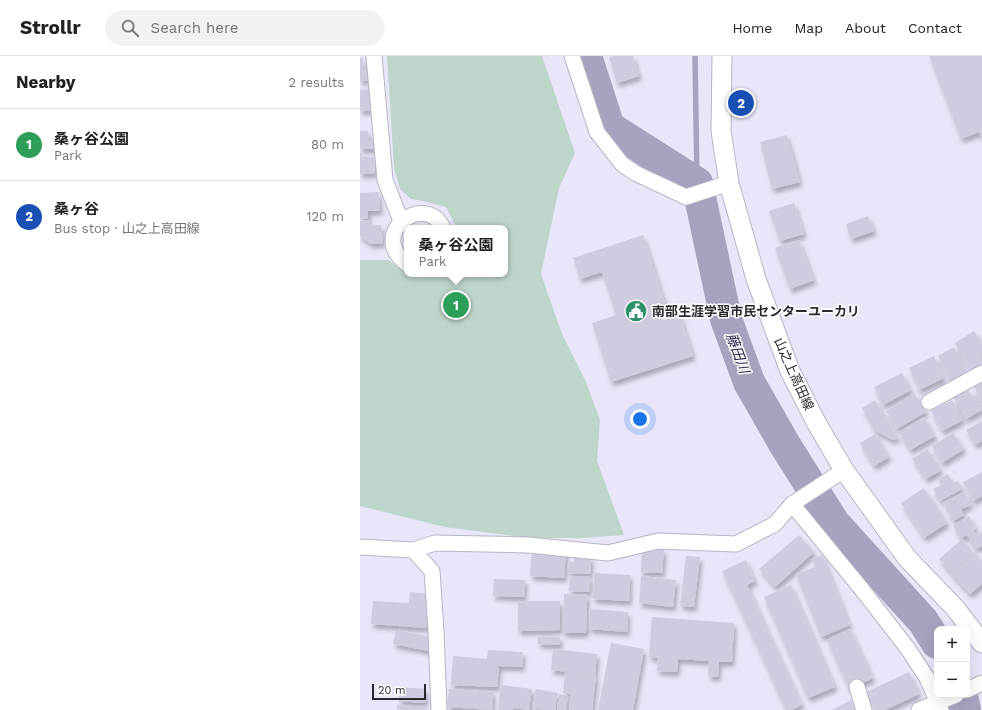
<!DOCTYPE html>
<meta charset="utf-8">
<style>
body{margin:0;font-family:"Work Sans","Noto Sans JP",sans-serif;background:#f2f2f2;color:#202124}
.controls{position:absolute;right:12px;bottom:12px;display:grid;overflow:hidden;border-radius:8px;box-shadow:0 4px 16px #0002}
.controls button{width:36px;height:36px;display:grid;place-items:center;padding:0;border:0;border-bottom:1px solid #e0e0e0;background:#fff;color:#202124;font:20px sans-serif}
.scale{position:absolute;left:12px;bottom:10px;width:54px;box-sizing:border-box;padding-left:4px;border:2px solid #29282f;border-top:0;font-size:11px;line-height:14px;white-space:nowrap;color:#29282f;-webkit-text-stroke:3px #fff;paint-order:stroke}
.you{position:absolute;left:280px;top:363px;width:14px;height:14px;margin:-10px;border:3px solid #fff;border-radius:50%;background:#1a73e8;box-shadow:0 0 0 6px #1a73e833}
.badge{display:grid;place-items:center;width:26px;height:26px;border-radius:50%;background:#2c906c;color:#fff;font-size:13px;font-weight:700}
.pin{position:absolute;translate:-50% -50%;border:2px solid #fff;box-shadow:0 1px 4px #0006}
.popup{position:absolute;left:44px;top:169px;width:104px;height:52px;box-sizing:border-box;display:grid;place-content:center;border-radius:8px;background:#fff;filter:drop-shadow(0 1px 3px #0005);font-size:13px;white-space:nowrap;color:#757577}
.popup b{font-size:15px;color:#202124}
.popup::after{content:'';position:absolute;left:50%;top:100%;margin-left:-8px;border:8px solid transparent;border-top-color:#fff}
.list{margin:0;padding:0;list-style:none}
h2{display:flex;justify-content:space-between;align-items:center;height:52px;margin:0;padding:0 16px;font-size:17px}
h2 small{font-size:13px;font-weight:400;color:#757577}
.list li{display:grid;grid-template-columns:26px 1fr auto;gap:12px;align-items:center;box-sizing:border-box;height:72px;padding:0 16px;border-top:1px solid #e0e0e0}
.list b{display:block;font-size:15px;white-space:nowrap}
.list p{margin:0;font-size:13px;white-space:nowrap;color:#757577}
.list em{font-size:13px;font-style:normal;color:#757577}
.icon{flex:none;width:22px;height:22px;fill:none;stroke:currentColor;stroke-width:2;stroke-linecap:round;stroke-linejoin:round}
.map{position:relative;flex:none;width:622px;height:654px;overflow:hidden}
header{display:flex;align-items:center;gap:24px;box-sizing:border-box;height:56px;padding:0 20px;background:#fff;border-bottom:1px solid #e0e0e0}
header strong{font-size:19px}
nav{display:flex;gap:22px;margin-inline-start:auto;font-size:14px}
.search{width:280px;height:36px;background:#f2f2f2;display:flex;align-items:center;gap:10px;box-sizing:border-box;padding:0 14px;border-radius:22px;color:#757577;font-size:15px}
main{display:flex}
aside{flex:1;background:#fff}
.map>svg:first-child{display:block}
</style>
<header>
<strong>Strollr</strong>
<div class="search"><svg class="icon" aria-label="search" viewBox="0 0 24 24"><circle cx="10" cy="10" r="6"/><path d="M15 15l6 6"/></svg>Search here</div>
<nav><a>Home</a><a>Map</a><a>About</a><a>Contact</a></nav>
</header>
<main>
<aside>
<h2>Nearby<small>2 results</small></h2>
<ul class="list">
<li><span class="badge" style="background:#2e9e5b">1</span><div><b>桑ヶ谷公園</b><p>Park</p></div><em>80 m</em></li>
<li><span class="badge" style="background:#1a4fb4">2</span><div><b>桑ヶ谷</b><p>Bus stop · 山之上高田線</p></div><em>120 m</em></li>
</ul>
</aside>
<div class="map">
<svg width="622" height="654" viewBox="0 0 622 654">
<defs>
<filter id="shadow"><feDropShadow dx="2.5" dy="4.5" stdDeviation="2" flood-color="#0004"/></filter>
</defs>
<rect width="100%" height="100%" fill="#e9e6f9"/>
<polygon fill="#bed5ca" points="27,0 182,0 215,97 199,132 181,218 202,278 226,326 240,364 237,405 264,479 222,482 168,482 85,471 0,450 0,204 28,204 49,219 78,220 80,218 145,218 145,172 97,172 86,151 63,145 51,143 40,133 34,112"/>
<g fill="none" stroke-linecap="round" stroke-linejoin="round">
<polyline stroke="#a7a3bf" stroke-width="5.5" points="335,0 337,127"/>
<g stroke="#a7a3bf" stroke-width="32">
<polyline points="226,0 249,71 337,127 366,263 389,326 425,389 474,467 563,565 577,587"/>
<polyline points="602,639 605,654"/>
</g>
</g>
<g fill="#cfccdf" filter="url(#shadow)">
<polygon points="254,0 273,0 279,20 257,27 249,1"/>
<polygon points="569,0 622,0 622,83 619,76 601,83"/>
<polygon points="0,2 3,2 4,15 8,15 8,25 0,25"/>
<polygon points="9,33 11,54 0,55 0,34"/>
<polygon points="0,75 8,75 9,85 15,85 15,93 0,93"/>
<polygon points="427,79 440,126 412,133 400,86"/>
<polygon points="0,97 2,97 2,101 14,101 15,117 0,118"/>
<polygon points="19,136 20,155 8,155 8,163 0,163 0,137"/>
<polygon points="434,147 444,178 420,185 409,155"/>
<polygon points="508,160 514,175 491,183 486,168"/>
<polygon points="10,164 10,170 21,169 23,187 11,188 0,180 0,165"/>
<polygon points="283,179 305,247 295,250 300,265 320,259 333,300 251,326 232,267 256,259 242,216 220,223 213,202"/>
<polygon points="439,184 454,224 430,233 415,192"/>
<polygon points="614,275 622,288 622,297 621,297 622,311 612,316 595,287"/>
<polygon points="594,291 606,316 590,324 578,300"/>
<polygon points="574,300 584,322 559,334 549,312"/>
<polygon points="542,317 551,334 523,349 514,331"/>
<polygon points="622,327 622,345 614,331"/>
<polygon points="607,332 612,341 617,339 622,348 622,354 606,363 593,340"/>
<polygon points="555,338 566,356 537,373 526,355"/>
<polygon points="515,344 538,382 533,384 515,375 502,352"/>
<polygon points="592,344 603,364 582,375 571,355"/>
<polygon points="564,361 575,380 550,394 539,376"/>
<polygon points="622,365 622,385 615,389 606,374"/>
<polygon points="593,377 604,393 582,407 572,390"/>
<polygon points="515,378 529,401 514,410 500,387"/>
<polygon points="567,393 581,414 566,423 552,403"/>
<polygon points="622,416 622,440 613,445 603,426"/>
<polygon points="588,418 593,427 598,425 602,433 580,445 573,433 581,429 578,423"/>
<polygon points="564,432 587,467 564,482 541,447"/>
<polygon points="604,436 611,449 601,453 604,459 593,465 583,446"/>
<polygon points="609,460 616,472 613,474 617,479 622,476 622,490 616,493 607,479 601,482 593,470"/>
<polygon points="439,479 454,496 415,531 399,513"/>
<polygon points="602,483 614,497 591,517 579,503"/>
<polygon points="282,492 304,493 302,517 281,516"/>
<polygon points="172,493 206,495 204,522 170,520"/>
<polygon points="615,497 622,505 622,528 610,538 591,518"/>
<polygon points="462,499 490,569 461,581 436,518 455,511 452,503"/>
<polygon points="214,500 231,501 230,518 208,517 209,506 214,506"/>
<polygon points="326,500 340,501 334,551 320,550"/>
<polygon points="386,504 395,525 387,529 412,584 405,587 412,584 442,649 431,654 426,654 372,536 378,533 372,536 362,515"/>
<polygon points="234,517 270,519 269,545 233,543"/>
<polygon points="210,520 230,521 229,536 209,535"/>
<polygon points="281,520 316,524 313,551 279,547"/>
<polygon points="134,523 165,524 164,541 133,540"/>
<polygon points="431,529 475,631 448,642 404,541"/>
<polygon points="50,536 69,538 66,572 11,568 13,545 49,547"/>
<polygon points="204,538 227,539 226,577 203,577"/>
<polygon points="158,545 200,545 200,574 158,575"/>
<polygon points="230,553 268,556 267,576 229,573"/>
<polygon points="292,561 374,567 372,606 359,606 358,621 348,620 349,605 318,603 317,616 297,615 298,602 289,601"/>
<polygon points="490,573 513,622 489,633 467,584"/>
<polygon points="36,574 72,581 69,595 33,588"/>
<polygon points="178,581 200,581 200,589 178,588"/>
<polygon points="251,587 284,593 273,654 238,654"/>
<polygon points="193,593 237,598 235,619 191,614"/>
<polygon points="128,594 163,596 162,611 139,610 137,631 91,629 93,600 127,603"/>
<polygon points="205,616 236,620 232,654 209,654 211,638 203,637"/>
<polygon points="549,616 559,638 525,654 515,654 506,636"/>
<polygon points="141,629 172,633 169,654 154,652 153,654 138,654"/>
<polygon points="39,631 66,633 65,647 39,645"/>
<polygon points="89,633 133,636 132,654 87,651"/>
<polygon points="176,633 198,637 195,654 185,654 173,652"/>
<polygon points="199,638 208,640 206,654 197,654"/>
<polygon points="491,644 496,654 472,654"/>
<polygon points="37,649 66,651 66,654 37,654"/>
</g>
<g fill="none" stroke-linecap="round" stroke-linejoin="round">
<g stroke="#b7b4c6" stroke-width="17">
<g id="minor">
<polyline points="14,0 25,124 41,165"/>
<polyline points="212,0 237,76 262,108 275,117 326,141 369,127"/>
<path d="M47 208C6 177 66 135 83 172"/>
<polyline points="569,346 622,317"/>
<polyline points="432,448 504,536 548,593 567,622 581,654"/>
<polyline points="0,491 53,494 72,515 76,575 79,654"/>
<polyline points="53,494 75,487 168,489 248,497 298,485 376,488 415,468 432,448 484,414"/>
<polyline points="497,631 504,654"/>
<polyline points="607,634 622,627"/>
<polyline points="559,654 596,639"/>
</g>
</g>
<g stroke="#b7b4c6" stroke-width="21">
<polyline id="tertiary" points="362,0 361,75 369,127 396,223 430,315 457,368 484,414 547,502 595,552 622,587"/>
</g>
<use href="#minor" stroke="#fff" stroke-width="15"/>
<use href="#tertiary" stroke="#fff" stroke-width="19"/>
</g>
<defs>
<g id="civic-disc" transform="scale(1.15)"><circle r="9.5" fill="#2c906c" stroke="#fff"/><path d="M-.6-6.5H3V-4.5H.6V-3L4-1V1h2V6H-6V1h2V-1L-.6-3ZM-1.2 2.5V6h2.4V2.5Z" fill="#fff"/></g>
</defs>
<g fill-rule="evenodd">
<use href="#civic-disc" x="276" y="255"/>
</g>
<g text-anchor="middle" dominant-baseline="central" stroke-width="3" stroke-linejoin="round" paint-order="stroke">
<g font-size="13" font-weight="bold" fill="#29282f" stroke="#fff" text-anchor="start">
<text x="292" y="255">南部生涯学習市民センターユーカリ</text>
</g>
<g font-size="13" fill="#29282f" stroke="#fff">
<text transform="translate(434 318) rotate(66)">山之上高田線</text>
</g>
<g font-size="14" font-style="italic" fill="#2d234b" stroke="#fff">
<text transform="translate(378 297) rotate(70)">藤田川</text>
</g>
</g>
</svg>
<div class="controls">
<button>+</button>
<button>−</button>
</div>
<div class="scale">20 m</div>
<div class="you"></div>
<div class="pin badge" style="left:96px;top:249px;background:#2e9e5b">1</div>
<div class="popup"><b>桑ヶ谷公園</b>Park</div>
<div class="pin badge" style="left:381px;top:47px;background:#1a4fb4">2</div>
</div>
</main>
